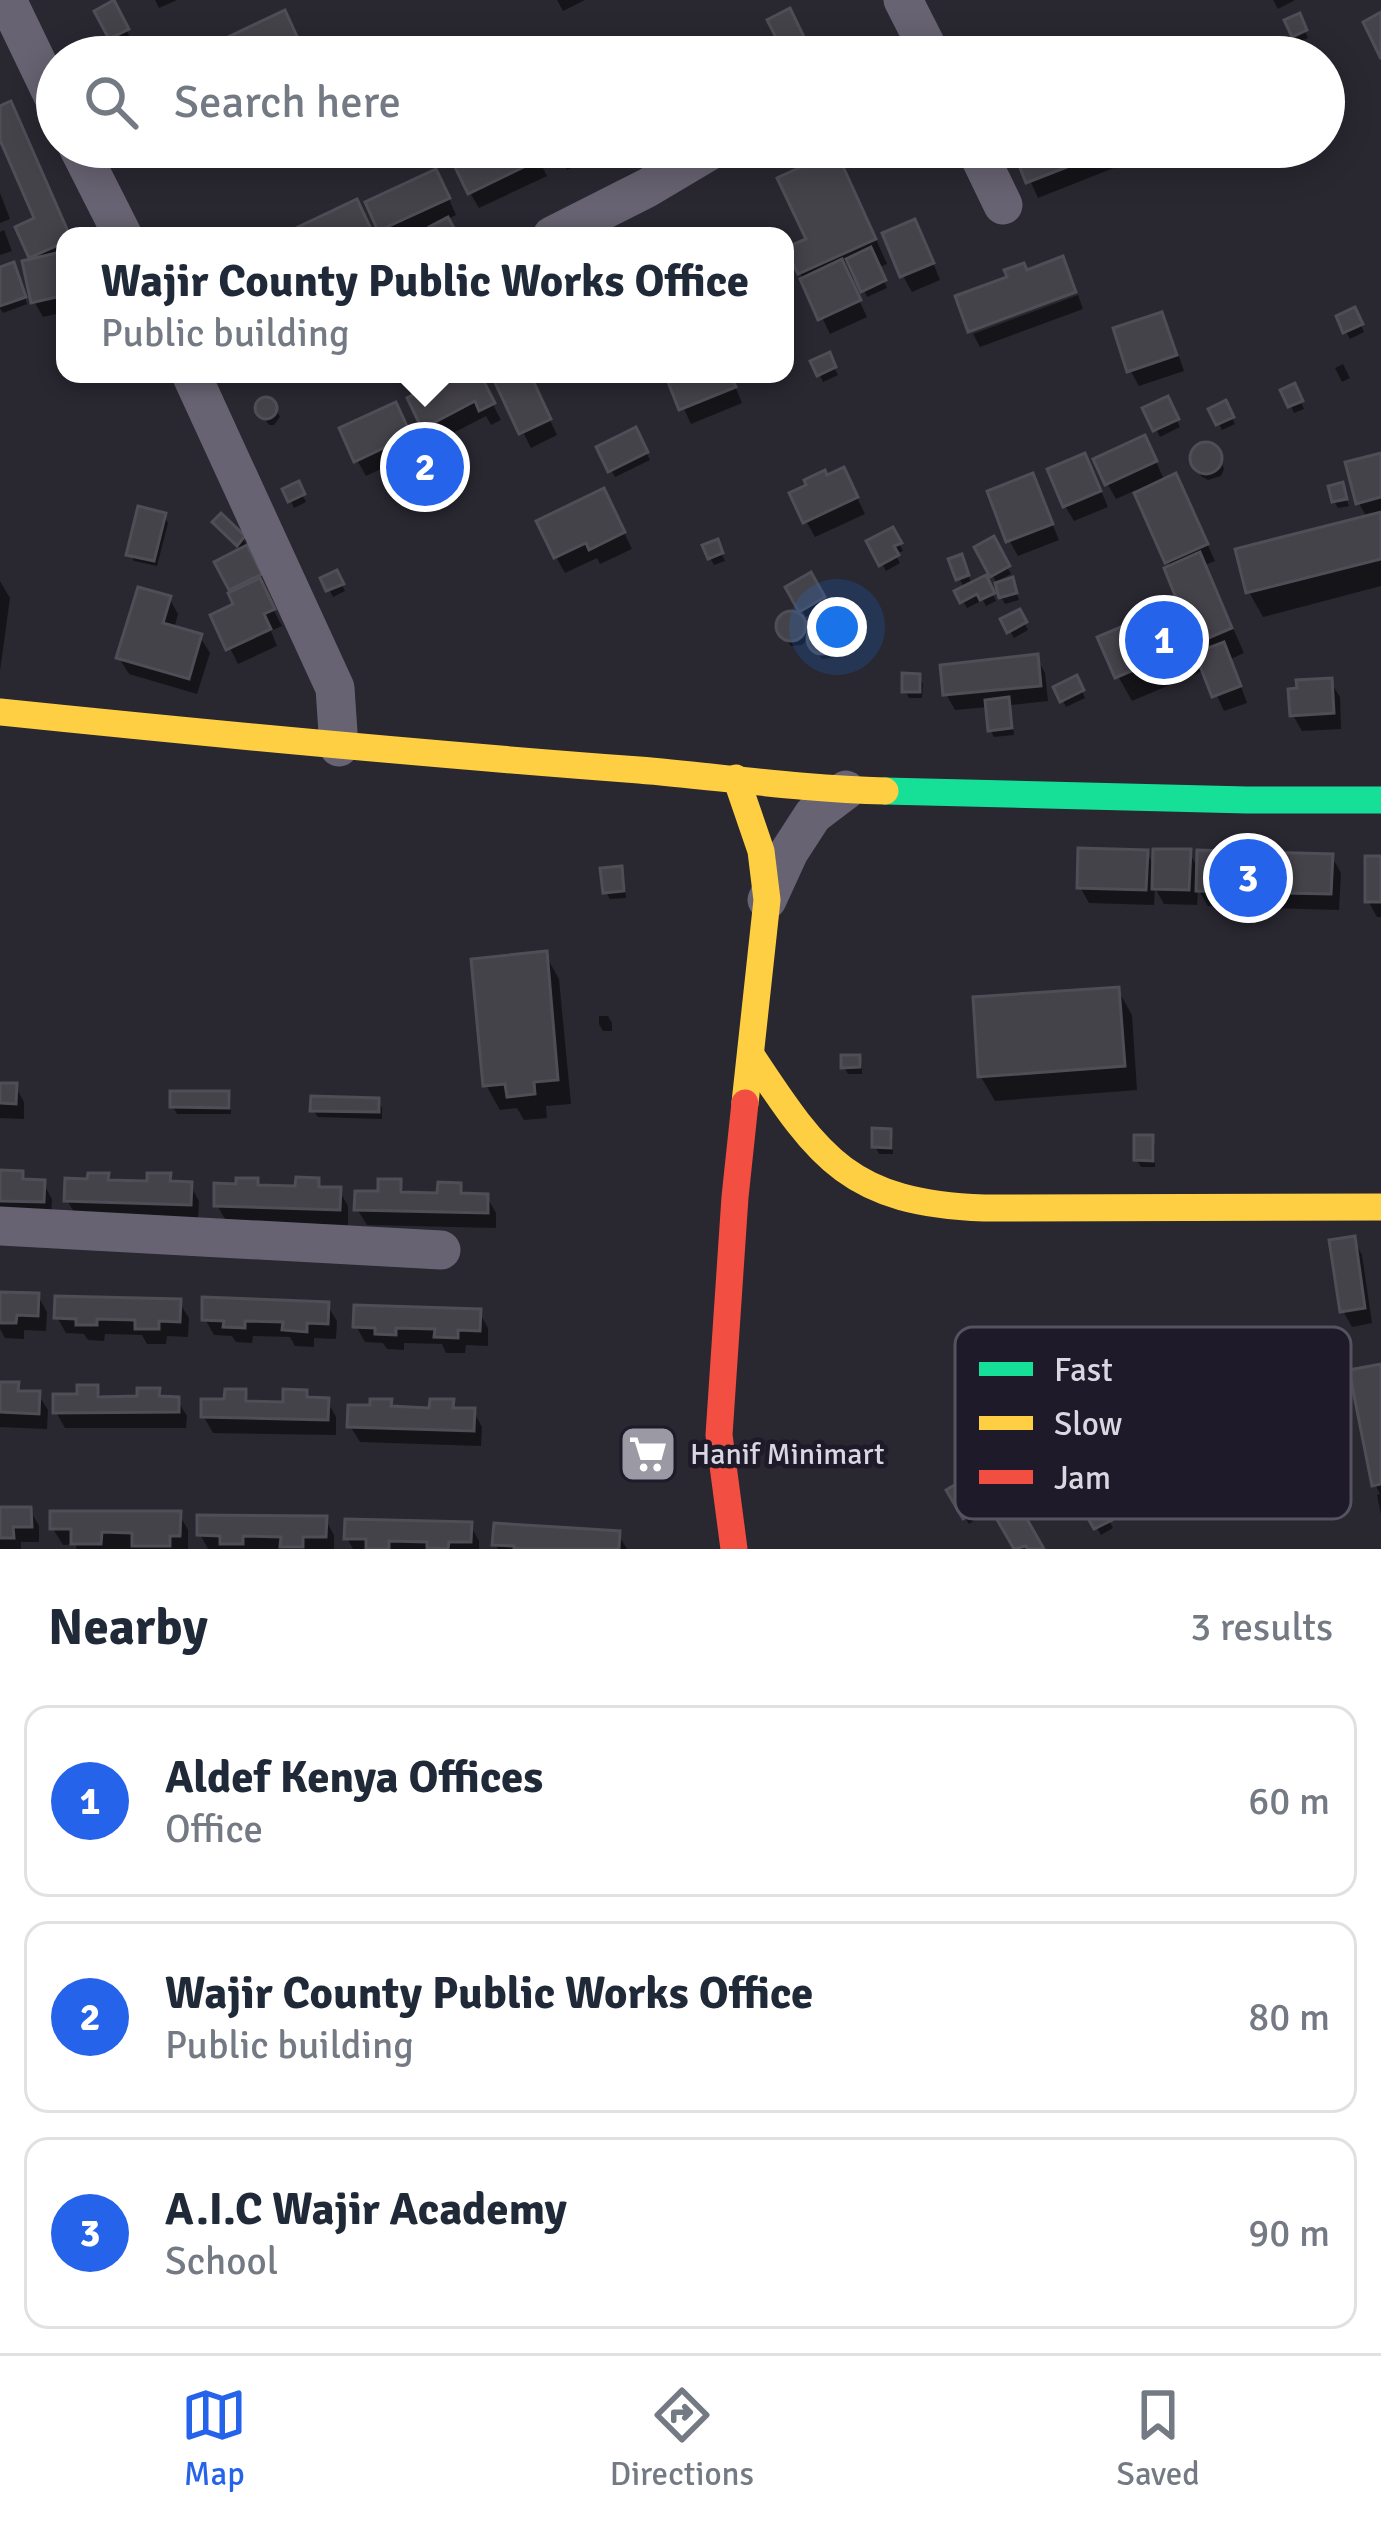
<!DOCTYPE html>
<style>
body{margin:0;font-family:Signika,sans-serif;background:#f6f6f7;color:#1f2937}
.you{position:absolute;left:837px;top:627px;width:42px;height:42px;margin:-30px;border:9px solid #fff;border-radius:50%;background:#1a73e8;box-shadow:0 0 0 18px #1a73e833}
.badge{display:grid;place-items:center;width:78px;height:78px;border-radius:50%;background:#2563eb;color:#fff;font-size:39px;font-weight:700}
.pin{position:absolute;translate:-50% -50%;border:6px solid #fff;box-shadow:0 3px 12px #0006}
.popup{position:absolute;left:56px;top:227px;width:738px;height:156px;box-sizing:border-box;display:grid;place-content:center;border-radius:24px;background:#fff;filter:drop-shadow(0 3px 9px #0005);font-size:39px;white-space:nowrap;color:#747a83}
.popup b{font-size:45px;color:#1f2937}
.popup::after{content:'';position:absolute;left:50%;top:100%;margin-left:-24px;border:24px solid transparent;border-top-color:#fff}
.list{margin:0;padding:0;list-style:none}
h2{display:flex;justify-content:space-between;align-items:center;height:156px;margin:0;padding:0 48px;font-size:51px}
h2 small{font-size:39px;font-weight:400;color:#747a83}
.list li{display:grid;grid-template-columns:78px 1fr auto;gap:36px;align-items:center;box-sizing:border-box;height:192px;margin:0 24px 24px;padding:0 24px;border:3px solid #e0e1e3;border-radius:24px}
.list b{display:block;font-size:45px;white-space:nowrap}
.list p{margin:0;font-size:39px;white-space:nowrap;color:#747a83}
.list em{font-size:39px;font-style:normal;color:#747a83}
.icon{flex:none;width:66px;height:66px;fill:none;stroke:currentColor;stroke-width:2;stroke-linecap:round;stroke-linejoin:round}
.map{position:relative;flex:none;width:1381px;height:1549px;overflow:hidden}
.search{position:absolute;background:#fff;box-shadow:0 6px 30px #0003;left:36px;right:36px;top:36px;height:132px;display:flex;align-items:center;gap:30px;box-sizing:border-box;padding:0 42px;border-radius:66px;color:#747a83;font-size:45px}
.sheet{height:804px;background:#fff}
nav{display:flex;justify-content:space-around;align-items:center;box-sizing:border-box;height:168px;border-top:3px solid #e0e1e3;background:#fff;font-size:33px;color:#747a83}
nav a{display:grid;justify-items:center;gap:6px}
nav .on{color:#2563eb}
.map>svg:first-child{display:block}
</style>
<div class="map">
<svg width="1381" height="1549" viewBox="0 0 1381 1549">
<rect width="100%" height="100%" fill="#292730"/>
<g fill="#0007">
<polygon points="155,0 177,0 159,8"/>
<polygon points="557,0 585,0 563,11"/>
<polygon points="1273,0 1295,0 1278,9"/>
<polygon points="112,4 130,37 115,44 98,12"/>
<polygon points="789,12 808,49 792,57 771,21"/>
<polygon points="1298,17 1308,38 1298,42 1288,21"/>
<polygon points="293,30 306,57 193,57"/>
<polygon points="1328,69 1340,93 1330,97 1324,85 1324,71"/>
<polygon points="0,109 65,236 65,312 43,317 34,301 35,261 19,229 38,220 0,132"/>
<polygon points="494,147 532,147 547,176 479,208 470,193"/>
<polygon points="555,147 618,147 567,170"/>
<polygon points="1028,147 1152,147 1154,152 1038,198 1017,151"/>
<polygon points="849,179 887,264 878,268 887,288 867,297 858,277 850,281 867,317 830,334 789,250 810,240"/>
<polygon points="444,188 456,215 446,220 455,236 437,236 432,226 411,236 385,236 369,203"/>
<polygon points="0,193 10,219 0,223"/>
<polygon points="4,230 12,251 0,255 0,232"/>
<polygon points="923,238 940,280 912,292 903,276"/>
<polygon points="0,270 17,272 27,304 3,313 0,308"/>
<polygon points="1078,295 1083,309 980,347 973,334"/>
<polygon points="1354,310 1364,332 1350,339 1339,318"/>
<polygon points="1161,315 1170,331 1184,371 1139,386 1130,370"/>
<polygon points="828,356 838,375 823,382 814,362"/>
<polygon points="1343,364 1350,378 1342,382 1335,368"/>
<polygon points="423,374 452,374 453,376 477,374 501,420 491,425 486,416 434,443 411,400 431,389"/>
<polygon points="494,374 528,374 557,435 531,448"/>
<polygon points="681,374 730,374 742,403 691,424 670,379"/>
<polygon points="1294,387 1304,409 1294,413 1284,391"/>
<polygon points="1167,400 1180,427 1160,437 1146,410"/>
<polygon points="264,401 273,403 280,417 274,425 269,425 259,411 260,403"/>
<polygon points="1225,404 1235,424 1222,430 1212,410"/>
<polygon points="403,421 417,452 366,476 357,460"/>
<polygon points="635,431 650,460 615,477 600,449"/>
<polygon points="1206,445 1217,451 1224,469 1221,476 1208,480 1201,476 1192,459 1198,447"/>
<polygon points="1153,455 1165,482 1184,493 1215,561 1205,565 1244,653 1231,659 1247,703 1224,711 1205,670 1132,701 1118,676 1182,605 1171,568 1136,490 1116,499 1107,483"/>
<polygon points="1381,456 1381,586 1263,617 1249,592 1368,519 1358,502"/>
<polygon points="1093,472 1108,507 1074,521 1065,506"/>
<polygon points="1032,476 1059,540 1018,556 1009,540"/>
<polygon points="297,485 306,502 294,508 286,491"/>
<polygon points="1342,486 1349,506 1338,508 1334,501"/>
<polygon points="852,487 865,514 815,537 806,521"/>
<polygon points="612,508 632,549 600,564 597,558 565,573 556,557"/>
<polygon points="164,516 168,523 157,566 134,561 130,554"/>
<polygon points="220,529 243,538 263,582 260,584 282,626 271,631 277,646 238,664 214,616 237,606 218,563 242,551"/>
<polygon points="892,531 903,551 895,554 900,563 886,571 870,542"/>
<polygon points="993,540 1011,574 996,582 978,548"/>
<polygon points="720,550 725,561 714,565 710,558"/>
<polygon points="964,564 972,585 985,579 996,601 986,606 983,600 967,608 958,592 965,589 959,578"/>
<polygon points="336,574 345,591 333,597 324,579"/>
<polygon points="810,576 826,605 806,617 789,588"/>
<polygon points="0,581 10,598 0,671"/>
<polygon points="1012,581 1019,600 1005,604 1001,597"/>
<polygon points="169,598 178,614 174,629 200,637 210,653 197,694 129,674 119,658"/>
<polygon points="1019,613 1028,630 1014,638 1004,620"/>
<polygon points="795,615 806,628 807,640 802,645 791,646 780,632 780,624 783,618"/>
<polygon points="822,628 832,633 837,641 839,649 833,658 822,659 812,645 811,637 815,630"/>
<polygon points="1036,657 1045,673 1048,701 1011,705 1014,735 994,737 991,731 988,707 955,710 946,694"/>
<polygon points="919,676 923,684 922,698 909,698 905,691"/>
<polygon points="1076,679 1085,698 1066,707 1057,689"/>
<polygon points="1330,681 1340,697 1341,729 1302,731 1293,715"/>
<polygon points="1146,852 1156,869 1189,852 1199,870 1332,857 1341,873 1339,910 1208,906 1198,889 1197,905 1164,904 1155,888 1154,905 1089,903 1080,887"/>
<polygon points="1381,859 1381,917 1377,917 1368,901"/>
<polygon points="620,869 624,876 626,898 610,899 606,892"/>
<polygon points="545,954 559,979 571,1104 546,1106 547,1118 524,1120 517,1108 500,1110 486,1085"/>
<polygon points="1118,990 1132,1015 1137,1090 995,1101 981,1077"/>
<polygon points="599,1016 608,1016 612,1023 612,1031 603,1031 599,1024"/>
<polygon points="858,1058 862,1065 862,1074 848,1074 844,1067"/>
<polygon points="0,1086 15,1086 24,1102 24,1119 0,1118"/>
<polygon points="227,1094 231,1101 231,1114 177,1114 173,1107"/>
<polygon points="378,1101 382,1108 382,1119 318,1117 313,1110"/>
<polygon points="889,1132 893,1139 893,1154 879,1154 875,1146"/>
<polygon points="1151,1138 1155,1145 1155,1167 1141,1167 1137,1160"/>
<polygon points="22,1174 27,1182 43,1183 52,1199 51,1217 0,1215 0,1182"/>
<polygon points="107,1176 111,1183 150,1184 169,1176 174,1185 190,1185 199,1201 198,1220 76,1216 67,1200 90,1182"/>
<polygon points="256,1181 260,1188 298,1190 318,1181 322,1190 339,1190 348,1206 348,1225 226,1221 217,1205 239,1187"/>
<polygon points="399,1182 406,1195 440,1196 459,1186 465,1196 487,1197 496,1213 496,1228 367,1225 357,1209"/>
<polygon points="1353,1239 1362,1255 1372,1323 1352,1327 1343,1311"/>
<polygon points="0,1295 38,1296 47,1312 46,1331 24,1330 24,1339 5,1338 0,1329"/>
<polygon points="179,1302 189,1318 188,1337 167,1336 166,1344 147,1344 142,1335 105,1334 104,1341 88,1340 84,1334 66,1333 57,1317"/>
<polygon points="327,1305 337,1321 336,1339 314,1338 314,1347 295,1346 290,1337 253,1336 252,1343 236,1342 232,1336 214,1335 205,1319"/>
<polygon points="479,1312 488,1328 488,1346 466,1345 465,1353 446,1353 442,1344 404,1343 404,1350 387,1349 383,1343 365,1342 356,1326"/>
<polygon points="1381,1367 1381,1515 1377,1495 1380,1494 1375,1484"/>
<polygon points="0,1385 17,1385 22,1394 38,1394 48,1410 47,1429 0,1427"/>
<polygon points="96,1388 103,1400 140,1399 158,1391 163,1400 177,1400 187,1416 186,1428 65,1428 56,1412"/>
<polygon points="244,1392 251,1404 286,1405 305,1392 310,1401 327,1401 336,1417 336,1435 213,1433 204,1417"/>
<polygon points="390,1402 394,1409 432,1411 452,1402 457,1411 473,1411 482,1427 481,1446 360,1442 350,1426"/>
<polygon points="1097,1425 1104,1427 1111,1443 1104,1449 1097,1446 1092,1438 1091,1432"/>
<polygon points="1039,1435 1065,1480 1017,1508 1041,1549 1018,1549 974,1474"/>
<polygon points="969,1480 988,1512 969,1524 950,1491"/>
<polygon points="1092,1489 1113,1528 1101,1535 1079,1496"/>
<polygon points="0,1510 30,1510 39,1526 39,1542 21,1542 21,1549 0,1549"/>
<polygon points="179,1514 188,1530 188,1549 77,1549 75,1544 63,1545 53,1529"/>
<polygon points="325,1519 334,1535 334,1549 208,1549 200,1534"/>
<polygon points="470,1525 479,1541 479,1549 353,1549 347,1538"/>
<polygon points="618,1534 627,1549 498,1549 495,1545"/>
</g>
<g fill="#45434a" stroke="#4f4d55" stroke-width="3">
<polygon points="114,0 129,29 109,39 94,11"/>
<polygon points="790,8 806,41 784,53 767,20"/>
<polygon points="285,10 300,43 271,57 186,57"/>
<polygon points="1381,12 1381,59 1363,22"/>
<polygon points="1300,13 1307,30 1292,37 1284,20"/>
<polygon points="1329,66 1339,85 1324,92 1324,68"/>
<polygon points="11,101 70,236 65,236 65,242 29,258 15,227 34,218 0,140 0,106"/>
<polygon points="487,147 534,147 540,159 468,194 453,163"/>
<polygon points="1019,147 1118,147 1026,183 1013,150"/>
<polygon points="836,151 876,239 798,274 785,248 806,239 777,178"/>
<polygon points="436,169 450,198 378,231 365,202"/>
<polygon points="357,199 371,229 357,236 279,236"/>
<polygon points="448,217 455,230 444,236 433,236 429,227"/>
<polygon points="915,219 934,263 900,277 882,233"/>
<polygon points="871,247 886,280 861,292 846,259"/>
<polygon points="65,251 65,295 31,303 22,261"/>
<polygon points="1063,256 1076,292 968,332 955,296 1007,277 1004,270 1024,263 1027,270"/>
<polygon points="842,259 861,300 818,320 800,279"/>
<polygon points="14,262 26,297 0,306 0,267"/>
<polygon points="1355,307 1363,324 1343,333 1336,316"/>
<polygon points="1162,312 1177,355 1127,372 1113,328"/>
<polygon points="830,352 836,367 817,376 810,361"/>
<polygon points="420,374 480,374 495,403 479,411 475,401 422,429 407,398 427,387"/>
<polygon points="491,374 530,374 551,419 519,434"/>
<polygon points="673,374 730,374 736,387 679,410 666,377"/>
<polygon points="1295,383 1303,401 1288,407 1280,390"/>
<polygon points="1168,396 1179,419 1153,431 1142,408"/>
<circle cx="266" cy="408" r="11"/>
<polygon points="1226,400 1234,417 1216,425 1208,409"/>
<polygon points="396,402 411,435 354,462 339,428"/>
<polygon points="636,427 648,452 608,472 596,447"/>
<polygon points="1145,435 1157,461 1105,485 1093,459"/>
<circle cx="1206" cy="458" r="16"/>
<polygon points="1085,453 1101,491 1063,507 1047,469"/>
<polygon points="1381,453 1381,497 1356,504 1345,462"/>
<polygon points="844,467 858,497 803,523 789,493 806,485 804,480 825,470 827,475"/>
<polygon points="1033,473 1053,524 1006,542 987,491"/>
<polygon points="1176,473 1208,544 1165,563 1134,493"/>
<polygon points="299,481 305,494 288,502 282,489"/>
<polygon points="1343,482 1347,499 1332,502 1328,486"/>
<polygon points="604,488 625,532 589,550 586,543 554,558 536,521"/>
<polygon points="138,506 166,513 154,561 126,555"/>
<polygon points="1381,512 1381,559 1246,593 1235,549"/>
<polygon points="221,513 245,536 237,546 212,522"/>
<polygon points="893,527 902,543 894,546 899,555 879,566 866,541"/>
<polygon points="994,536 1010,566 990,577 974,547"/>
<polygon points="718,539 723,553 708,559 702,545"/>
<polygon points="247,545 262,574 229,590 214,562"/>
<polygon points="1200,552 1232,628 1115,678 1097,637 1178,603 1164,568"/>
<polygon points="962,554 969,575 956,580 948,559"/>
<polygon points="337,570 344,584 326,591 320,578"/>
<polygon points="811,572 825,597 799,612 785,587"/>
<polygon points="986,575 995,593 980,600 977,594 960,603 954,591"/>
<polygon points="1013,577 1017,593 999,598 995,583"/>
<polygon points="260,578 275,609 264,614 271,629 226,650 210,615 233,604 228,593"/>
<polygon points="138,587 171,596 163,623 202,634 189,679 116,658"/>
<polygon points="1020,609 1027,622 1007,633 1000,619"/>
<circle cx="791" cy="626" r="15"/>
<circle cx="822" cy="639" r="15"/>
<polygon points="1224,642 1241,686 1212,697 1195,653"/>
<polygon points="1038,654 1041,686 943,695 940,665"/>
<polygon points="902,673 920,674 920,692 902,692"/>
<polygon points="1077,675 1084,690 1060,702 1053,687"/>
<polygon points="1332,678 1334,713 1290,716 1288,689 1297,688 1296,680"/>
<polygon points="1009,697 1012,728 988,731 985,700"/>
<polygon points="1078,848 1148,850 1146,890 1077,888"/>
<polygon points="1153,849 1191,849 1189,890 1152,889"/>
<polygon points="1197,850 1333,854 1331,894 1196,891"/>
<rect x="1365" y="856" width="16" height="46"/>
<polygon points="622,866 624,891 603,893 600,868"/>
<polygon points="547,951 558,1080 534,1082 535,1094 507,1097 505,1084 483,1086 471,959"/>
<polygon points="1119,987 1125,1066 978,1077 973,997"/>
<polygon points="841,1055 860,1055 860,1067 841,1068"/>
<polygon points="0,1083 17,1083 16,1104 0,1103"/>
<polygon points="170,1091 229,1091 229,1108 170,1107"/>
<polygon points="311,1096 379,1098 379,1112 310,1111"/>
<polygon points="872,1128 891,1129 891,1148 872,1147"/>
<polygon points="1134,1135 1153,1135 1153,1161 1134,1160"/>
<polygon points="0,1170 23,1171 23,1179 45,1180 44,1202 0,1201"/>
<polygon points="88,1173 109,1173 108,1180 147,1181 147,1173 171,1173 170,1181 192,1182 191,1205 64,1201 65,1178 87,1179"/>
<polygon points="296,1177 319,1178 319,1187 341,1187 340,1210 214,1206 214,1183 236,1184 236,1178 258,1178 258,1185 295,1186"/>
<polygon points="378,1179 401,1179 401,1192 437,1193 438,1182 461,1183 461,1193 488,1194 488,1213 354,1210 355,1191 378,1191"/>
<polygon points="1355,1236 1365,1308 1340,1312 1329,1240"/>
<polygon points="0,1292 39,1293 38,1316 17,1315 16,1323 0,1323"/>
<polygon points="55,1296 181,1299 180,1322 159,1321 159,1329 135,1329 135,1320 97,1319 97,1325 76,1325 76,1319 54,1318"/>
<polygon points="202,1297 329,1302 328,1324 307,1323 307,1332 282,1330 283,1322 245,1321 245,1328 223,1327 224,1321 202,1320"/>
<polygon points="354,1305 481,1309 480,1331 458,1330 458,1338 434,1337 435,1329 396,1328 396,1335 375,1334 375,1328 353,1327"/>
<polygon points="1381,1364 1381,1484 1372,1486 1349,1370"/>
<polygon points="0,1382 19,1382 18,1391 40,1391 39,1414 0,1412"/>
<polygon points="77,1385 98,1385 98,1397 137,1396 137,1388 160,1388 159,1396 179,1397 179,1412 53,1413 53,1394 77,1394"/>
<polygon points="225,1389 246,1389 246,1401 283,1402 283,1389 307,1390 307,1397 329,1398 328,1420 201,1417 201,1399 224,1399"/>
<polygon points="370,1399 392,1399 391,1406 429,1408 430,1399 454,1399 453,1408 475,1408 474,1431 347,1427 348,1405 370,1405"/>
<circle cx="1098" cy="1433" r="11"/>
<polygon points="1040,1431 1059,1463 1011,1491 1044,1549 1027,1549 1026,1546 1014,1549 970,1473"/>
<polygon points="970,1476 987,1504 963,1519 946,1490"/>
<polygon points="1093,1485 1112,1520 1094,1529 1075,1495"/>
<polygon points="0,1507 31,1507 32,1527 13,1527 14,1538 0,1538"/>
<polygon points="50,1511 181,1511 180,1536 170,1536 170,1546 132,1546 132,1533 102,1532 101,1544 71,1544 71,1529 50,1529"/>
<polygon points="197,1515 327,1516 326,1537 303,1537 303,1547 280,1547 281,1537 243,1536 243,1544 220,1544 220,1536 197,1535"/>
<polygon points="345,1519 472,1522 471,1542 449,1542 448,1549 427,1548 427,1542 389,1541 389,1549 366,1549 366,1539 344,1539"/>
<polygon points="494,1523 620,1531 619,1549 514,1549 514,1546 492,1545"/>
</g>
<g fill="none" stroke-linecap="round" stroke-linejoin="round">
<g stroke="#686372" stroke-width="39">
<polyline points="7,0 57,104"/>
<polyline points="903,0 932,57"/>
<polyline points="78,147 123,236"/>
<polyline points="975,147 1003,205"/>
<polyline points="552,236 647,188 716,147"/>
<polyline points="191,374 335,688 339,747"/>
<polyline points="767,900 789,852 813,815 846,790"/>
<polyline points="0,1226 441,1250"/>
</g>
<polyline stroke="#16e098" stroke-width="27" points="885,791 1247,800 1381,800"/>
<g stroke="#ffcf43" stroke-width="27">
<path d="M0 712C213 734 425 754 639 770 721 777 803 789 885 791"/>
<polyline points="736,778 761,851 767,900 745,1103"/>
<path d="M751 1055C820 1160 851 1203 984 1208L1381 1207"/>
</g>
<polyline stroke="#f24e42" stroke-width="27" points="734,1549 719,1435 735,1197 745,1103"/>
</g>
<defs>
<g id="supermarket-square" transform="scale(3)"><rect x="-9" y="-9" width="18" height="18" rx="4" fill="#9b99a4" stroke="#1e1a29"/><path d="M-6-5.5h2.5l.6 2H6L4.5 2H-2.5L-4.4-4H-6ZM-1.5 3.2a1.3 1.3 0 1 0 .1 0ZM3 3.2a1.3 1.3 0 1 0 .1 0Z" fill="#fff"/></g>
</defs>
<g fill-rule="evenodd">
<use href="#supermarket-square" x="648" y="1454"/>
</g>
<g text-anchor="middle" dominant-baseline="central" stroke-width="9" stroke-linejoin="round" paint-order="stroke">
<g font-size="30" fill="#d9d7e2" stroke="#1e1a29" text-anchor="start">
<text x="690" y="1454">Hanif Minimart</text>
</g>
</g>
<rect x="955" y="1327" width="396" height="192" rx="18" fill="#1e1a29" stroke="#565360" stroke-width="3"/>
<rect x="979" y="1362" width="54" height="14" fill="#16e098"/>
<rect x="979" y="1416" width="54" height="14" fill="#ffcf43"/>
<rect x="979" y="1470" width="54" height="14" fill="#f24e42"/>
<g font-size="33" fill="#d9d7e2">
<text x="1054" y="1381">Fast</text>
<text x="1054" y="1435">Slow</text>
<text x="1054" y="1489">Jam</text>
</g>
</svg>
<div class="you"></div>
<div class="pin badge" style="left:1164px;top:640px">1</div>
<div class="pin badge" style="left:425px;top:467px">2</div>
<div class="popup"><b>Wajir County Public Works Office</b>Public building</div>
<div class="pin badge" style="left:1248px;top:878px">3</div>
<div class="search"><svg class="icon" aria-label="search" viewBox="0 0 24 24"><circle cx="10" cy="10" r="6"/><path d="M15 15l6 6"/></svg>Search here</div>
</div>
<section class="sheet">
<h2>Nearby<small>3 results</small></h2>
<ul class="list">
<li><span class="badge">1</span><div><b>Aldef Kenya Offices</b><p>Office</p></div><em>60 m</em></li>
<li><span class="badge">2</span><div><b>Wajir County Public Works Office</b><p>Public building</p></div><em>80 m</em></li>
<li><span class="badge">3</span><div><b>A.I.C Wajir Academy</b><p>School</p></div><em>90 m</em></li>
</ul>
</section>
<nav>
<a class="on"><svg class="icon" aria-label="map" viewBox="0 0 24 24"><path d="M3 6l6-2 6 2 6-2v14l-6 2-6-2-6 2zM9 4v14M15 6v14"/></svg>Map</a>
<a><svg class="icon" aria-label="directions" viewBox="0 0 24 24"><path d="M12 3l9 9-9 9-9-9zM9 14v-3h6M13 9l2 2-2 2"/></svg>Directions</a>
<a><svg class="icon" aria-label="saved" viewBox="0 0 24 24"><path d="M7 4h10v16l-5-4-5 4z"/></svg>Saved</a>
</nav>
